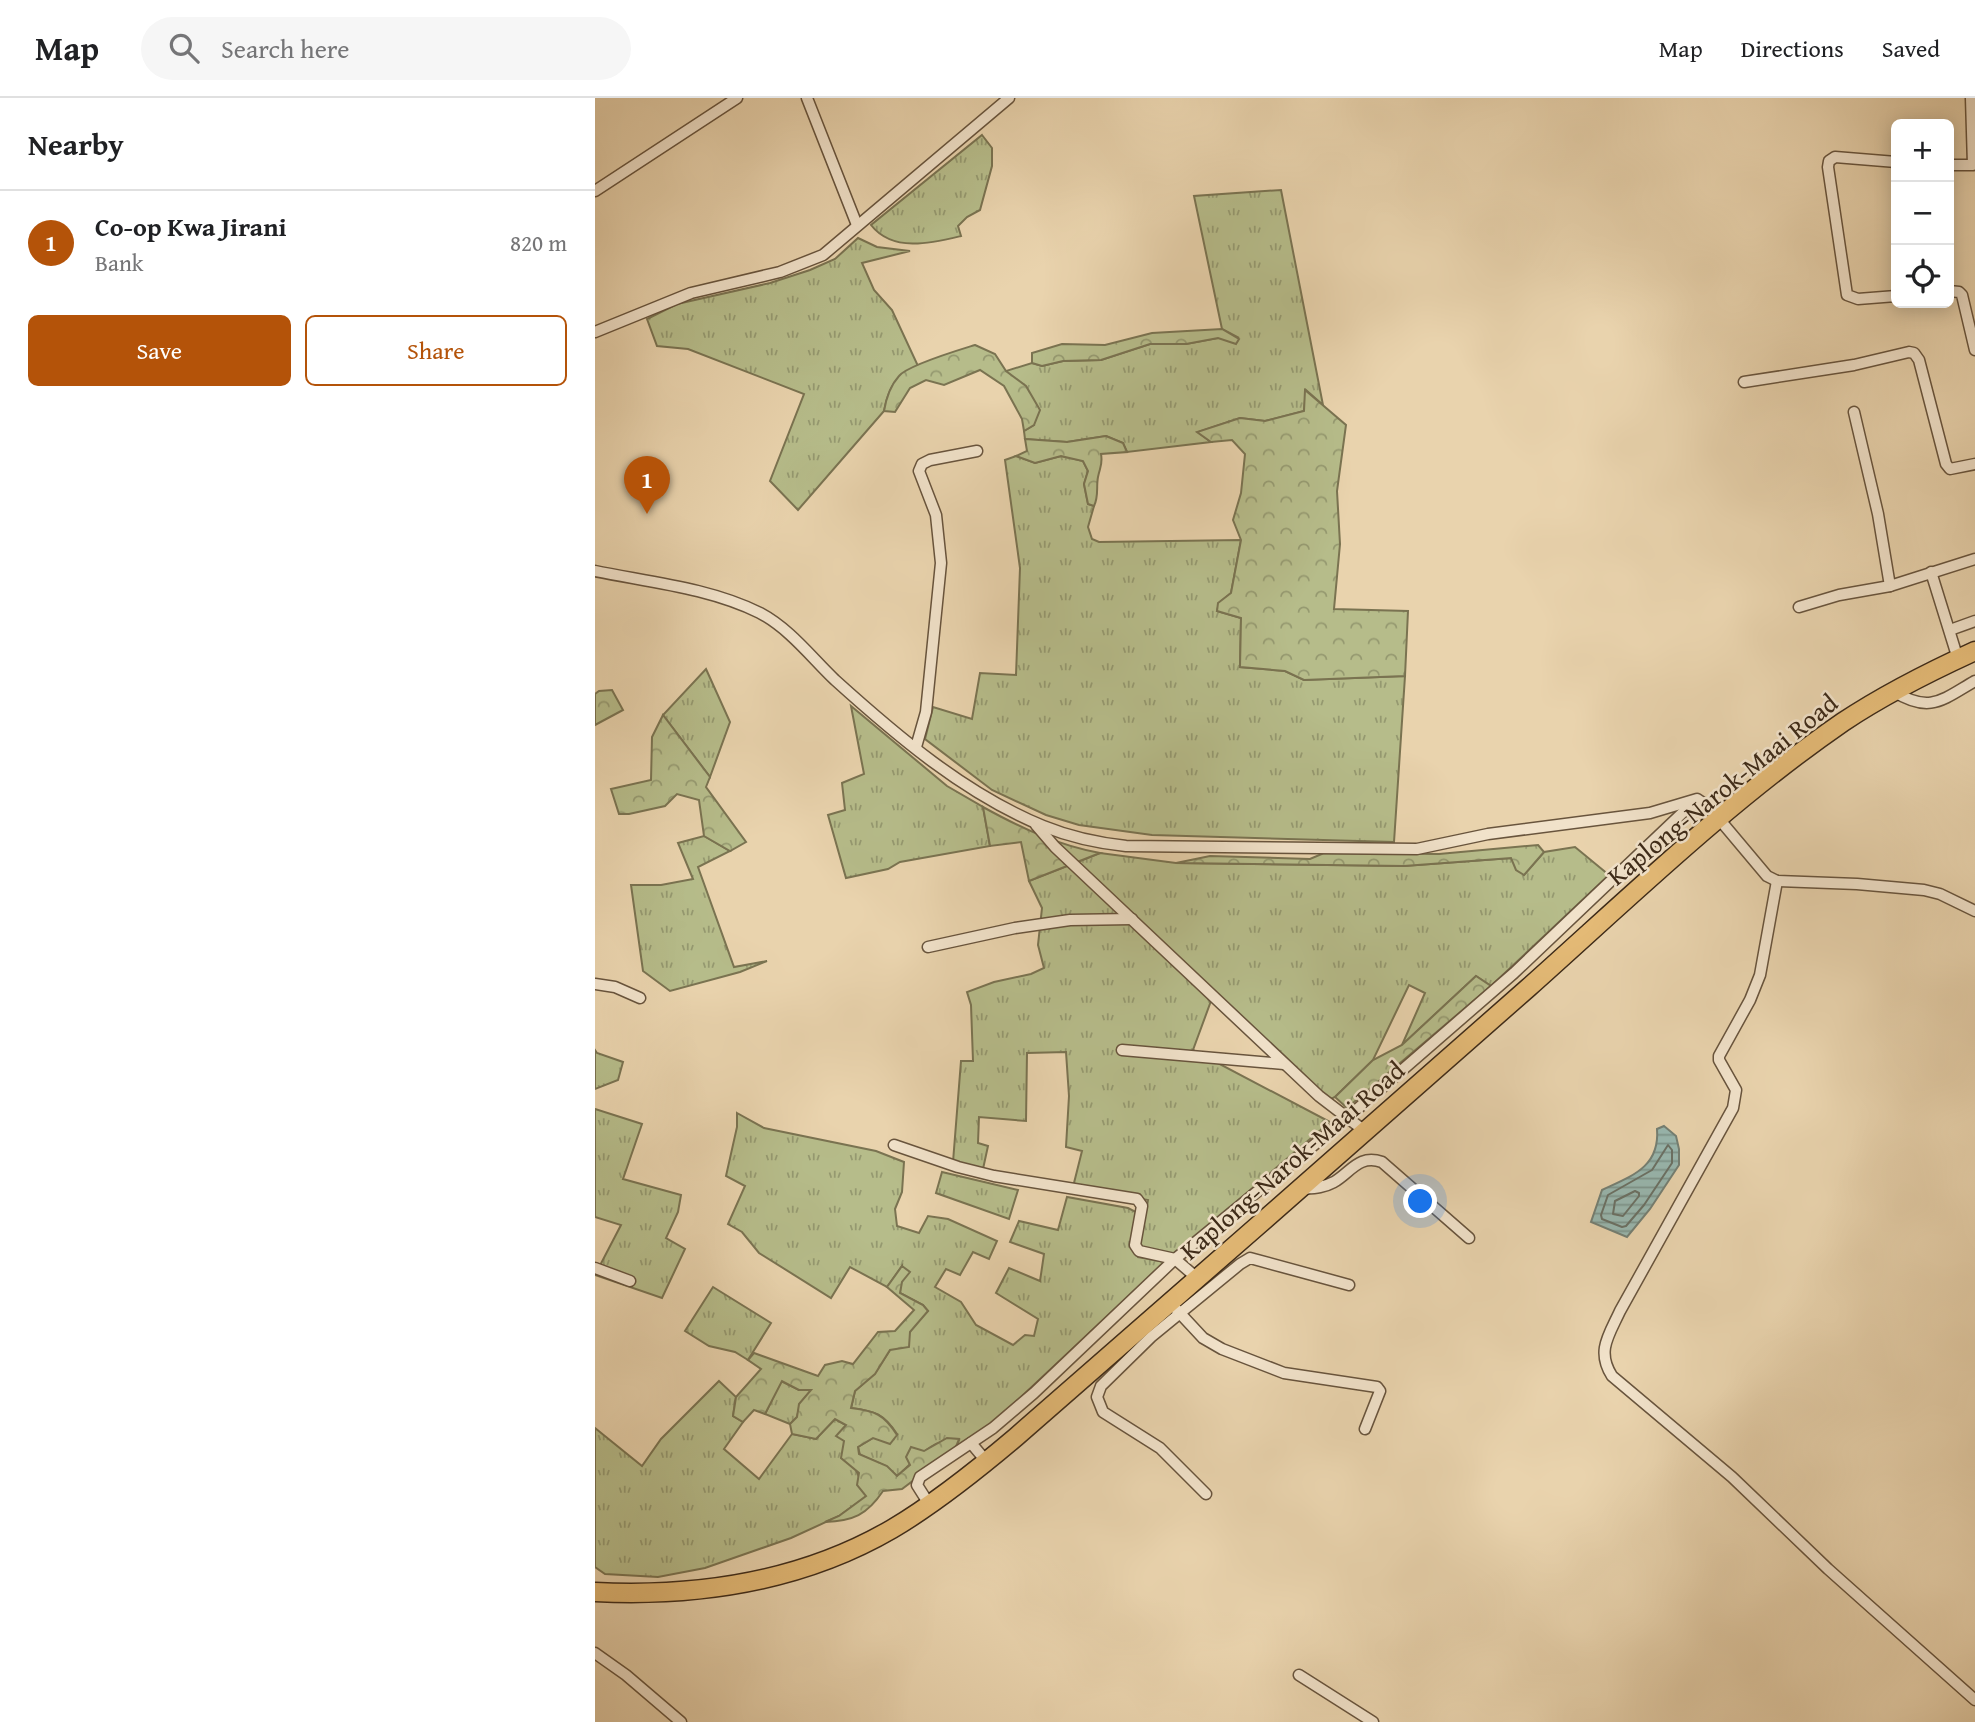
<!DOCTYPE html>
<meta charset="utf-8">
<style>
body{margin:0;font-family:"Gentium Book Plus",serif;background:#f6f6f6;color:#202124}
.controls{position:absolute;right:21px;top:21px;display:grid;overflow:hidden;border-radius:10px;box-shadow:0 4px 18px #0003}
.controls button{width:63px;height:63px;display:grid;place-items:center;padding:0;border:0;border-bottom:2px solid #e0e0e0;background:#fff;color:#202124;font:35px sans-serif}
.you{position:absolute;left:826px;top:1104px;width:24px;height:24px;margin:-18px;border:5px solid #fff;border-radius:50%;background:#1a73e8;box-shadow:0 0 0 10px #1a73e833}
.badge{display:grid;place-items:center;width:46px;height:46px;border-radius:50%;background:#b45309;color:#fff;font-size:23px;font-weight:700}
.pin{position:absolute;translate:-50% -58px;filter:drop-shadow(0 2px 4px #0008)}
.pin::after{content:'';position:absolute;top:37px;width:24px;height:21px;background:inherit;clip-path:polygon(0 0,100% 0,50% 100%)}
.list{margin:0;padding:0;list-style:none}
h2{display:flex;justify-content:space-between;align-items:center;height:91px;margin:0;padding:0 28px;font-size:30px}
h2 small{font-size:23px;font-weight:400;color:#757577}
.list li{display:grid;grid-template-columns:46px 1fr auto;gap:21px;align-items:center;box-sizing:border-box;height:105px;padding:0 28px;border-top:2px solid #e0e0e0}
.list b{display:block;font-size:26px;white-space:nowrap}
.list p{margin:0;font-size:23px;white-space:nowrap;color:#757577}
.list em{font-size:23px;font-style:normal;color:#757577}
.actions{display:flex;gap:14px;padding:21px 28px}
.actions a{flex:1;padding:16px 0;border:2px solid #b45309;border-radius:10px;text-align:center;font-size:24px;color:#b45309}
.actions .main{background:#b45309;color:#fff}
.icon{flex:none;width:38px;height:38px;fill:none;stroke:currentColor;stroke-width:2;stroke-linecap:round;stroke-linejoin:round}
.map{position:relative;flex:none;width:1380px;height:1624px;overflow:hidden}
header{display:flex;align-items:center;gap:42px;box-sizing:border-box;height:98px;padding:0 35px;background:#fff;border-bottom:2px solid #e0e0e0}
header strong{font-size:33px}
nav{display:flex;gap:38px;margin-inline-start:auto;font-size:24px}
.search{width:490px;height:63px;background:#f6f6f6;display:flex;align-items:center;gap:18px;box-sizing:border-box;padding:0 24px;border-radius:38px;color:#757577;font-size:26px}
main{display:flex}
aside{flex:1;background:#fff}
.map>svg:first-child{display:block}
</style>
<header>
<strong>Map</strong>
<div class="search"><svg class="icon" aria-label="search" viewBox="0 0 24 24"><circle cx="10" cy="10" r="6"/><path d="M15 15l6 6"/></svg>Search here</div>
<nav><a>Map</a><a>Directions</a><a>Saved</a></nav>
</header>
<main>
<aside>
<h2>Nearby<small></small></h2>
<ul class="list">
<li><span class="badge">1</span><div><b>Co-op Kwa Jirani</b><p>Bank</p></div><em>820 m</em></li>
</ul>
<div class="actions"><a class="main">Save</a><a>Share</a></div>
</aside>
<div class="map">
<svg width="1380" height="1624" viewBox="0 0 1380 1624">
<defs>
<pattern id="grass-tufts" width="24" height="20" patternUnits="userSpaceOnUse" patternTransform="scale(1.75)"><rect width="24" height="20" fill="#b6bc8a"/><path d="M3 7l-1-3M5 7V3M7 7l1-3M15 17l-1-3M17 17v-4M19 17l1-3" fill="none" stroke="#959970"/></pattern>
<pattern id="forest-crowns" width="20" height="18" patternUnits="userSpaceOnUse" patternTransform="scale(1.75)"><rect width="20" height="18" fill="#b6bc8a"/><path d="M2 6a3 3 0 1 1 6 0M12 15a3 3 0 1 1 6 0" fill="none" stroke="#959970"/></pattern>
<pattern id="water-rules" width="6" height="5" patternUnits="userSpaceOnUse" patternTransform="scale(1.75)"><rect width="6" height="5" fill="#98b7af"/><path d="M0 2.5h6" fill="none" stroke="#7d958d"/></pattern>
</defs>
<rect width="100%" height="100%" fill="#e9d3ad"/>
<filter id="stains"><feTurbulence type="fractalNoise" baseFrequency=".00286" numOctaves="4"/><feColorMatrix values="0 0 0 0 .2 0 0 0 0 .09 0 0 0 0 .02 0 0 0 .5 -.17"/></filter>
<radialGradient id="worn" r=".72"><stop offset=".6" stop-color="#630" stop-opacity="0"/><stop offset="1" stop-color="#630" stop-opacity=".3"/></radialGradient>
<g fill="url(#grass-tufts)" stroke="#7a7351" stroke-width="2">
<path d="M387 37 397 50V68L385 112 372 119 363 128 366 138C337 145 298 155 276 127Z"/>
<polygon points="686,92 728,307 711,292 709,313 670,323 645,320 603,334 616,344 532,354 528,345 511,338 472,344 430,341 429,333 439,327 411,273 437,265 447,268 468,263 506,262 555,246 591,246 623,240 644,240 627,231 599,98"/>
<path d="M263 140 282 149 315 153 267 165 279 192 297 212 323 268C300 278 294 288 289 313L203 412 175 383 209 296 93 251 62 248 52 221 82 206 175 185 215 172 240 161Z"/>
<polygon points="421,358 440,365 466,358 488,363 493,373 489,386 493,406 499,408 493,429 497,441 504,444 646,442 636,495 624,505 622,513 646,520 645,569 690,573 709,582 810,578 799,744 557,737 484,727 451,717 397,692 330,641 338,609 377,621 385,575 421,577 425,470 410,362"/>
<polygon points="111,571 135,624 115,679 68,617"/>
<polygon points="256,608 352,688 388,709 395,748 305,764 293,771 251,780 233,717 250,712 247,685 269,676"/>
<polygon points="109,738 135,753 103,769 139,869 172,863 145,874 75,893 48,873 36,787 66,787 98,781 83,745"/>
<polygon points="980,749 1014,777 896,888 881,878 807,947 830,895 814,887 778,962 740,999 728,1005 616,903 598,952 735,1024 579,1157 548,1151 545,1146 553,1102 478,1089 487,1053 471,1049 474,998 471,954 432,955 431,1023 384,1019 383,1045 393,1048 388,1071 358,1064 366,963 378,963 376,907 372,894 399,884 436,876 449,870 443,847 447,810 434,783 505,755 581,765 809,768 917,760 929,777 949,754"/>
<polygon points="0,952 2,955 28,964 23,982 0,991"/>
<polygon points="0,1011 47,1026 28,1081 86,1097 83,1114 71,1140 90,1151 67,1200 0,1177 26,1127 0,1119"/>
<path d="M142 1015 169 1030 281 1053 309 1064 307 1094 300 1111 302 1128 324 1135 333 1118 353 1121 402 1143 394 1161 378 1154 365 1177 351 1171 340 1189 366 1204 381 1227 418 1247 430 1237 439 1238 443 1221 401 1195 414 1170 445 1183 449 1156 415 1144 424 1123 463 1132 472 1099 533 1110 541 1114 538 1151 543 1159 570 1164 397 1326 360 1351 364 1342C337 1339 321 1362 302 1378L291 1368 265 1357 263 1349 278 1340 302 1336C289 1316 280 1313 256 1310L260 1293 280 1275 295 1252 333 1213 328 1207 305 1195 307 1168 292 1189 255 1169 236 1200 164 1155 147 1134 133 1126 150 1088 131 1078 142 1029Z"/>
<polygon points="347,1074 423,1092 414,1121 341,1095"/>
<polygon points="118,1189 176,1225 153,1262 140,1254 114,1248 90,1233"/>
<polygon points="124,1283 141,1299 138,1318 148,1324 129,1351 164,1381 197,1336 221,1341 240,1321 251,1327 249,1343 272,1398 244,1418 196,1440 110,1470 63,1479 10,1476 0,1469 0,1330 47,1368 66,1341"/>
<polygon points="186,1283 204,1292 217,1291 205,1306 202,1319 195,1326 170,1316"/>
</g>
<g fill="url(#forest-crowns)" stroke="#7a7351" stroke-width="2">
<polygon points="627,231 644,241 641,246 623,240 591,246 555,246 506,262 468,263 447,268 437,265 437,255 467,246 510,247 557,235"/>
<path d="M380 247 400 256 411 273 431 288 445 312 439 327 429 333 427 321 409 288 385 272 349 287 331 282 315 290 300 314 289 313C291 301 295 288 304 278 313 267 364 252 380 247Z"/>
<polygon points="710,292 751,327 742,393 745,446 739,511 813,513 810,578 709,582 690,573 645,569 646,520 622,513 623,505 636,495 646,442 638,422 646,395 650,356 637,342 616,344 602,334 645,320 670,323 709,313"/>
<path d="M511 338 528 345 532 354 506 356C508 366 505 369 503 379 501 389 504 398 499 408L493 406 489 386 493 373 488 363 466 358 440 365 421 358 432 353 430 341 472 344Z"/>
<polygon points="17,592 28,612 0,627 0,596 4,593"/>
<polygon points="68,617 115,679 111,689 151,744 135,753 109,738 104,702 82,696 70,708 34,716 24,716 16,691 56,682 57,639"/>
<path d="M388 709C426 730 462 747 505 755L434 783 426 744 395 748Z"/>
<polygon points="943,747 949,754 929,777 921,772 916,760 809,768 581,765 615,758 715,761 729,755 844,756"/>
<polygon points="881,878 896,888 752,1010 740,999 778,962 807,947"/>
<path d="M307 1168 315 1174 307 1184 305 1195 328 1207 333 1213 315 1234 314 1249 295 1252 280 1276 260 1293 256 1310C280 1313 289 1316 302 1337L295 1346 278 1340 263 1349 264 1356 292 1368 302 1378 315 1367 311 1359 316 1349 329 1353 352 1340 364 1341 360 1351 307 1391 288 1393C272 1417 258 1423 230 1424L244 1418 271 1398 262 1387 264 1375 246 1360 249 1343 241 1338 251 1327 240 1321 221 1341 197 1336 195 1326 202 1319 204 1306 216 1292H204L187 1283 170 1316 159 1312 148 1324 138 1318 141 1299 166 1271 153 1262 159 1255 223 1278 230 1267 247 1263 258 1266 283 1234 300 1233 319 1212 292 1189Z"/>
</g>
<path fill="url(#water-rules)" stroke="#747f73" stroke-width="2" d="M1069 1028 1081 1038 1084 1051V1067L1055 1111 1032 1139 996 1124 1007 1092C1037 1078 1065 1069 1062 1031Z"/>
<g fill="none" stroke-linecap="round" stroke-linejoin="round">
<g stroke="#6a7064" stroke-width="2">
<polygon points="1073,1047 1077,1052 1077,1065 1049,1107 1031,1128 1027,1129 1007,1121 1006,1117 1013,1097 1057,1072"/>
<polygon points="1040,1093 1044,1095 1044,1098 1028,1118 1018,1116 1020,1103"/>
</g>
<g stroke="#68543d" stroke-width="13">
<g id="street">
<polyline points="212,0 262,127"/>
<polyline points="1301,64 1240,59 1234,63 1233,69 1252,197 1263,201 1301,198"/>
<polyline points="1354,67 1378,67 1376,0"/>
<polyline points="0,93 142,0"/>
<polyline points="1354,193 1364,194 1367,197 1380,252"/>
<polyline points="0,234 96,195 185,174 228,157 414,0"/>
<polyline points="1149,284 1259,267 1314,254 1319,255 1324,262 1351,366 1355,371 1380,366"/>
<polyline points="1259,314 1283,416 1295,488"/>
<path d="M0 473C54 484 115 490 165 515 195 531 216 559 240 582 302 638 370 696 448 728 475 739 503 745 531 748L822 751 893 736 1055 715 1102 701 1114 709 1172 778 1182 783 1262 786 1329 792 1345 796 1380 813"/>
<polyline points="1336,474 1363,561"/>
<polyline points="1204,509 1244,497 1295,488 1380,461"/>
<polyline points="1355,532 1380,523"/>
<path d="M1298 593C1335 616 1347 602 1380 583"/>
<polyline points="321,649 331,614 346,465 341,417 324,373 327,366 335,362 382,353"/>
<polyline points="441,727 460,749 724,998 771,1034"/>
<path d="M1182 783 1165 877 1155 902 1124 958V962L1141 992 1138 1010 1025 1213C1014 1237 1001 1253 1017 1278L1137 1379 1233 1471 1380 1602"/>
<polyline points="333,849 420,830 475,822 537,821"/>
<polyline points="0,886 20,889 45,900"/>
<polyline points="527,952 689,966"/>
<polyline points="299,1047 363,1069 399,1078 542,1101 547,1108 540,1147 544,1153 580,1161 602,1180"/>
<path d="M706 1091C718 1090 728 1090 739 1084 756 1074 764 1056 787 1064L874 1140"/>
<polyline points="0,1170 35,1183"/>
<polyline points="581,1211 608,1240 627,1251 689,1275 782,1289 785,1293 770,1331"/>
<polyline points="376,1345 391,1363"/>
<polyline points="611,1396 565,1350 508,1314 502,1299 506,1288 556,1239 645,1166 655,1160 754,1187"/>
<polyline points="334,1406 322,1387 325,1379 398,1330 439,1295 580,1161 752,1020 919,875 1101,702"/>
<polyline points="0,1555 31,1577 86,1624"/>
<polyline points="704,1577 778,1624"/>
</g>
</g>
<g stroke="#3d2a18" stroke-width="21">
<path id="highway" d="M0 1494C104 1499 206 1484 297 1431 341 1405 382 1372 421 1339 592 1190 763 1040 933 890 1035 799 1135 702 1248 624 1290 596 1334 574 1380 553"/>
</g>
<use href="#street" stroke="#f1e2ca" stroke-width="10"/>
<use href="#highway" stroke="#e4ba76" stroke-width="18"/>
</g>
<g text-anchor="middle" dominant-baseline="central" stroke-width="5" stroke-linejoin="round" paint-order="stroke">
<g font-size="26" fill="#3d2a18" stroke="#f1e2ca">
<text transform="translate(1127 691) rotate(-39)">Kaplong-Narok-Maai Road</text>
<text transform="translate(697 1062) rotate(-41)">Kaplong-Narok-Maai Road</text>
</g>
</g>
<rect width="100%" height="100%" filter="url(#stains)"/>
<rect width="100%" height="100%" fill="url(#worn)"/>
</svg>
<div class="controls">
<button>+</button>
<button>−</button>
<button><svg class="icon" aria-label="locate" viewBox="0 0 24 24"><circle cx="12" cy="12" r="6"/><path d="M12 2v4M12 18v4M2 12h4M18 12h4"/></svg></button>
</div>
<div class="you"></div>
<div class="pin badge" style="left:52px;top:416px">1</div>
</div>
</main>
